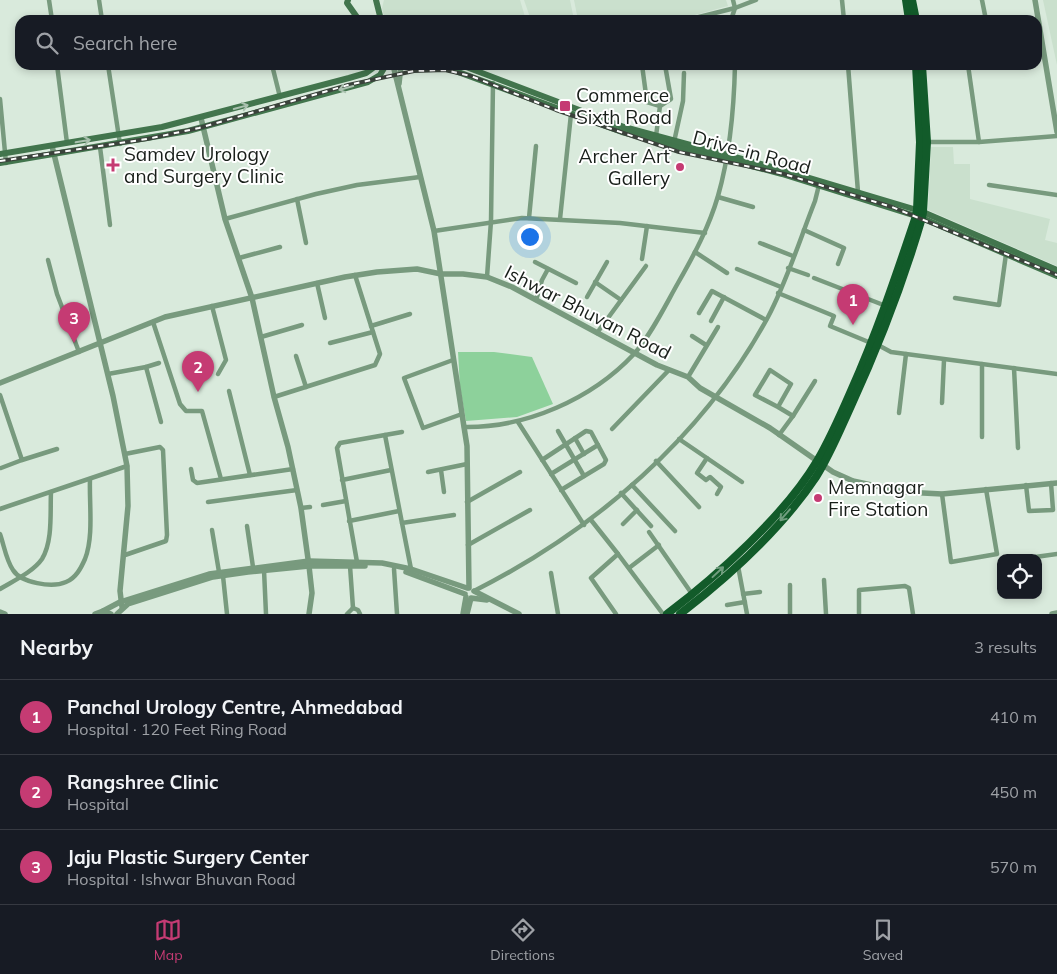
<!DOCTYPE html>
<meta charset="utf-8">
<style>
body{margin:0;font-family:Mulish,sans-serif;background:#20242c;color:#f1f3f6}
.controls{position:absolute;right:15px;bottom:15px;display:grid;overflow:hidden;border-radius:10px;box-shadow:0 2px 8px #0003}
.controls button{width:45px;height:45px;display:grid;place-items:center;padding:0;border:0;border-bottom:1px solid #363941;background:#171b24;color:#f1f3f6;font:25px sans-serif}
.you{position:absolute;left:529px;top:236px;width:18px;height:18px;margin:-12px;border:4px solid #fff;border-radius:50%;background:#1a73e8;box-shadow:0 0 0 8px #1a73e833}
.badge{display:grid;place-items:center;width:32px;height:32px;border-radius:50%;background:#c53b73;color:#fff;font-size:16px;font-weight:700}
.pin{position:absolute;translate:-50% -41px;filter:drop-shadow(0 1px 2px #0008)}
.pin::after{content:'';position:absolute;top:26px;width:18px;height:15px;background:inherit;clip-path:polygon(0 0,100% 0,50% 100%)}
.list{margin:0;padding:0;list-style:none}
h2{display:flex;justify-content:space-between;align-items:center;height:65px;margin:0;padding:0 20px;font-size:21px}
h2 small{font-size:16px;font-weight:400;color:#9ea1a6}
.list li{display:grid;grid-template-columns:32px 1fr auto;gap:15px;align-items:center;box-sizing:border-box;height:75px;padding:0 20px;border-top:1px solid #363941}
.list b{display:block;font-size:19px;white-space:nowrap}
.list p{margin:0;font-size:16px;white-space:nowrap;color:#9ea1a6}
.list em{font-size:16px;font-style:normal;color:#9ea1a6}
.icon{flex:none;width:28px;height:28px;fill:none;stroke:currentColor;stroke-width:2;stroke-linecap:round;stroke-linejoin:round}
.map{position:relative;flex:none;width:1057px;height:614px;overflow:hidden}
.search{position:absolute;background:#171b24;box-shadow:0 2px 8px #0003;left:15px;right:15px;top:15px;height:55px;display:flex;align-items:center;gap:12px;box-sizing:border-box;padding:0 18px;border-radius:15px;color:#9ea1a6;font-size:19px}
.sheet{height:290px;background:#171b24}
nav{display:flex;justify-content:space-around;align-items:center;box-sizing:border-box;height:70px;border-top:1px solid #363941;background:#171b24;font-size:14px;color:#9ea1a6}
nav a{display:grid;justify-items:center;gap:2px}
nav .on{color:#c53b73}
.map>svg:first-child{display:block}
</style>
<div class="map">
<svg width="1057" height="614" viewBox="0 0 1057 614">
<rect width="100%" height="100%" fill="#d9eadc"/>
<g fill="#cae0cd">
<polygon points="384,0 520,0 526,20 385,20 382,8"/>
<polygon points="524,0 570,0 574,20 531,20"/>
<polygon points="574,0 726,0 728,6 676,20 578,20"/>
<polygon points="1043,0 1057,0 1057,65"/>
<polygon points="931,147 953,147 954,164 970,164 970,199 1050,219 1045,240 1057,243 1057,266 928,210"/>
</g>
<polygon fill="#8dd19b" points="458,352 494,352 532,357 553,404 517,417 466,421 460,387"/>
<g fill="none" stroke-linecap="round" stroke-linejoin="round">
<g stroke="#789a7e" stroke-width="4.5">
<polyline points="49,0 52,20"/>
<polyline points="99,0 102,20"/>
<polyline points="842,0 844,20"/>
<polyline points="982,0 986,20"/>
<polyline points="687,20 735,8 756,0"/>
<polyline points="731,20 735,8 733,0"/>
<polyline points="1037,56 1043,54"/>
<polyline points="57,65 67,143"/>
<polyline points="108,65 120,144"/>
<polyline points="272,65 280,97"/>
<polyline points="642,65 647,102 660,106 656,136"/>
<polyline points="848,65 858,192"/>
<polyline points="968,65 979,142"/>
<polyline points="0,99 6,163"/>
<polyline points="660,106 671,99 665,65"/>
<polyline points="674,142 683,101 684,73"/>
<polyline points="927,142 979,142 1057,136"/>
<polyline points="100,147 110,225"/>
<polyline points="989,185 1057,195"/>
<polyline points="718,197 753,207"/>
<polyline points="297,199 306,243"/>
<polyline points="529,218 536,146"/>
<polyline points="225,219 316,194 357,185 420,177"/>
<polyline points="560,219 571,114"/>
<polyline points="804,230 844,248 838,264"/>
<polyline points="434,231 522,218 620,223 705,233"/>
<polyline points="760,243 793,256"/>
<polyline points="695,252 727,273"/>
<polyline points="239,258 280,247"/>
<polyline points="642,259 647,226"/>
<polyline points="48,260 57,294 79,352"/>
<polyline points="535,262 576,283"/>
<polyline points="788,268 808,275"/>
<polyline points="737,269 781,287"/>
<polyline points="487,277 491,221 493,83"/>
<polyline points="814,278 886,306"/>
<polyline points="595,282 621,300"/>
<polyline points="317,283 325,318"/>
<polyline points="778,293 834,316 830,326 871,343"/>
<polyline points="587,297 607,262"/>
<polyline points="955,298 999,305 1006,254"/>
<polyline points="536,300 542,280 548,269"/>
<polyline points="212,306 226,360 218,374"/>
<polyline points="699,313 712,291 766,320"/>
<polyline points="711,321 724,297"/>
<polyline points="153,322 180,404 186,411 202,411 221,479"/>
<polyline points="371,326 410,314"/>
<polyline points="597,333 646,266"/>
<polyline points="692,336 706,345"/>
<polyline points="261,337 302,325"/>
<polyline points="330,343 373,332"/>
<polyline points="878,345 891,352 1057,374"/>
<polyline points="296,356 306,387"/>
<polyline points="453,360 404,378 423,428 462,414"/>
<polyline points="146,367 159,363"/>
<polyline points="1014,368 1018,448"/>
<polyline points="108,374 146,367 161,422"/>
<polyline points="688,377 718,327"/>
<polyline points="229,391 250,475"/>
<polyline points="0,395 22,460 57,449"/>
<polyline points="274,397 375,365 380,354 355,275"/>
<polyline points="942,403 944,360"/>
<polyline points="778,407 755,395 770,370 791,384 778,407 793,416 779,435"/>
<polyline points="899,413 906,354"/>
<polyline points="793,416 815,381"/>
<polyline points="518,422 584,525"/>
<path d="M464 427C526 428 592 399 634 354 651 335 666 304 678 283 694 255 709 227 718 196 730 154 734 109 735 65"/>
<polyline points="612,429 668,371"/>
<polyline points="558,431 584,476"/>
<polyline points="385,435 402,432"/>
<polyline points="982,437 982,364"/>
<polyline points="575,438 584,454"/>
<polyline points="679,439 742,482"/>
<polyline points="707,458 697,473 706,480 710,477 721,487 717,494"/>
<polyline points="542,460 586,431 591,432 606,460 604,464 561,490"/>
<polyline points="656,461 699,507"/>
<polyline points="1,468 22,460"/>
<polyline points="191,469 193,480 197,483 293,469"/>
<polyline points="441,470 444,492"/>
<polyline points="428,472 467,464"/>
<polyline points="551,474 598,445"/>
<polyline points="342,480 391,470"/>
<polyline points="632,485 675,531"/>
<polyline points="1026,485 1029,511 1053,510 1051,483"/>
<polyline points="621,493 651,526"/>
<polyline points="942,494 951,562 997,554 986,489"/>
<polyline points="208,502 297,490"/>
<polyline points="467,502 520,472"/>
<polyline points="323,505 346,501"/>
<polyline points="301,508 310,507"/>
<polyline points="0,509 127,466"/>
<polyline points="591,520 618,554"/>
<polyline points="349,521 399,511"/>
<polyline points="623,524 637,510"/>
<polyline points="247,526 253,567"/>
<polyline points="212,530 219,572"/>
<polyline points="649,532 692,594"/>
<path d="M0 534C4 545 6 560 13 570 21 583 52 588 66 582 76 578 81 568 85 559 94 536 89 503 90 479"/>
<polyline points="468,545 530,510"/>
<polyline points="125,555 166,541 167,535 163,450 160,447 125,454"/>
<polyline points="1028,558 1057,554"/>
<polyline points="357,562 337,448 340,443 385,435 402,523"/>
<polyline points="350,566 353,608"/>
<polyline points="738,566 747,614"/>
<polyline points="629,568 659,545"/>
<polyline points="394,569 397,614"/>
<polyline points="411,569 402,523 454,515"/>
<polyline points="264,570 266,614"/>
<polyline points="551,573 558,614"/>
<polyline points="223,576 227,614"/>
<polyline points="824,580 826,614"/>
<polyline points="790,585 790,614"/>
<path d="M0 589C13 581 33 572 42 559 53 541 50 512 51 492"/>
<path d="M474 591C595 530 703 437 768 317 787 281 800 239 815 201L819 185"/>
<polyline points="743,594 760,592"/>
<polyline points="727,605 745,602"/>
<polyline points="353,608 358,610 360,614"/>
<polyline points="347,614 353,608"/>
<polyline points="616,614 591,578 618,554 663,614"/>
<polyline points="859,614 859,590 905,586 909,588 913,614"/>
</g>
<g stroke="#789a7e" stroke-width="5.5">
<polyline points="1035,0 1057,132"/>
<polyline points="393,65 434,231 464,427 467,446 469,588"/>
<polyline points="399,84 401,65"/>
<polyline points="201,118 225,219 252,298 274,397 288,447 301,508 309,566 312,593 309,614"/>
<polyline points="52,146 113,396 127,466 128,506 120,591 122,607"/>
<polyline points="0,383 165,317 345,277 377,272 417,269 441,274 463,274 487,277 512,287 657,365 688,377 700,388 770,428 833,472 853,481 904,492 942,494 1057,483"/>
<polyline points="406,572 465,594"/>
<polyline points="474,591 519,614"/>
<polyline points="103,611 120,602 209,574 309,561 382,563 411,569 467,588"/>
<polyline points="0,612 5,614"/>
<polyline points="95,614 103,611 111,614"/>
<polyline points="117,614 128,604 213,577 248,572 309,566 365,566"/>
<polyline points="463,614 466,597"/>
<polyline points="467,614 471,598 487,600"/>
<polyline points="1052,614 1057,613"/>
</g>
<g stroke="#42754d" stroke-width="6">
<polyline points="348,0 347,3 359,20"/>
<polyline points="376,0 381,20"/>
<polyline points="439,65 622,132 782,174 916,216"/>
<polyline points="461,65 624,127 783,170 917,210"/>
<polyline points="0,154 162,127 349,78 366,73 377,65"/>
<polyline points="0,163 188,131 368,82 380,75 386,65"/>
<polyline points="923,212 1057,270"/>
<polyline points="922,218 1057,276"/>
</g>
<g stroke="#125b2a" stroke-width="8">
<polyline points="906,0 909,20"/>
<polyline points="912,0 916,20"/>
<polyline points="916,65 920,142 917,210"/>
<polyline points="922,65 927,142 923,212 922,218 916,216 917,210 923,212"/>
<path d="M667 614C717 576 785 515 817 461 830 439 840 416 850 393 876 335 896 276 916 216"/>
<path d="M680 614C728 577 782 528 816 477 830 455 840 430 851 406 879 345 903 283 922 218"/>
</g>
<g stroke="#3a423b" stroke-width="4">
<polyline id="rail" points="0,161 147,139 199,128 348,85 414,71 445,70 471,76 556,110 679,152 784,174 892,207 1057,275"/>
</g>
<use href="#rail" stroke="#fff" stroke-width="2" stroke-dasharray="5.5" stroke-linecap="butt"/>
</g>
<defs><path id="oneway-shaft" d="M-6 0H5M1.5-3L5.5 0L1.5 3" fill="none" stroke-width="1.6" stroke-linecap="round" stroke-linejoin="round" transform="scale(1.25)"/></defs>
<g stroke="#aac1af">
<use href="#oneway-shaft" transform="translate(346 88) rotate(164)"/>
<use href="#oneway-shaft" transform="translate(241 107) rotate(-15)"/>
<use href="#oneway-shaft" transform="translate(83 141) rotate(-10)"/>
</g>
<g stroke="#719d7f">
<use href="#oneway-shaft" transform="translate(785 515) rotate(131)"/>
<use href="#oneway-shaft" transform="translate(718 572) rotate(-43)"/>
</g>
<g fill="#c53b73" stroke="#fff" stroke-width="2">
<rect x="559" y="100" width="12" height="12" rx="2.5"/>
<path d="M110.5 157.5h5v5h5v5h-5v5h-5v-5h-5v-5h5z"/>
<circle cx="680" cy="167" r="5"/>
<circle cx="818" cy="498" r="5"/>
</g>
<g text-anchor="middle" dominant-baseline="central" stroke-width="4" stroke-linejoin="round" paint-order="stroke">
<g font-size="19" fill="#181e19" stroke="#fff" text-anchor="start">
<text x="576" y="95">Commerce<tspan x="576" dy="22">Sixth Road</tspan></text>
<text x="124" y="154">Samdev Urology<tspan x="124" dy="22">and Surgery Clinic</tspan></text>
<text x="670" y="156" text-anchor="end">Archer Art<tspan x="670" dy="22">Gallery</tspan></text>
<text x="828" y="487">Memnagar<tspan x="828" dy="22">Fire Station</tspan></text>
</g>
<g font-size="19" fill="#181e19" stroke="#fff">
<text transform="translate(752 152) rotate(15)">Drive-in Road</text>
<text transform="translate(588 312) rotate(27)">Ishwar Bhuvan Road</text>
</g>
</g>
</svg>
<div class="controls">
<button><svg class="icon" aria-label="locate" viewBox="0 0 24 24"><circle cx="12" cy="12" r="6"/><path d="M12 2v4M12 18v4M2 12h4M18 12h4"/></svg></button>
</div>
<div class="you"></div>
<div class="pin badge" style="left:853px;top:325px">1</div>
<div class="pin badge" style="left:198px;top:392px">2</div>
<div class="pin badge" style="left:74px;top:343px">3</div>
<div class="search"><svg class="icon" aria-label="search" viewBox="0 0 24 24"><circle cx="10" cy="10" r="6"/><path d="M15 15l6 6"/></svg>Search here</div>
</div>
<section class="sheet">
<h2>Nearby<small>3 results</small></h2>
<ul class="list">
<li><span class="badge">1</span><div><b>Panchal Urology Centre, Ahmedabad</b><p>Hospital · 120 Feet Ring Road</p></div><em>410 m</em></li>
<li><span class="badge">2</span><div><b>Rangshree Clinic</b><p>Hospital</p></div><em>450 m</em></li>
<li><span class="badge">3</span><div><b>Jaju Plastic Surgery Center</b><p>Hospital · Ishwar Bhuvan Road</p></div><em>570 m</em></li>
</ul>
</section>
<nav>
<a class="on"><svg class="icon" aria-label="map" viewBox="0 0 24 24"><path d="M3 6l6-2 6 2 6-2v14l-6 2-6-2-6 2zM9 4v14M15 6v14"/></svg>Map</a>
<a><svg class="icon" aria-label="directions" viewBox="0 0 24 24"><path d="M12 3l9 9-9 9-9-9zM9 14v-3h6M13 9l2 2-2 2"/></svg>Directions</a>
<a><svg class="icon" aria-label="saved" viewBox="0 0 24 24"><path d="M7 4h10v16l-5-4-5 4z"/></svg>Saved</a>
</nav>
